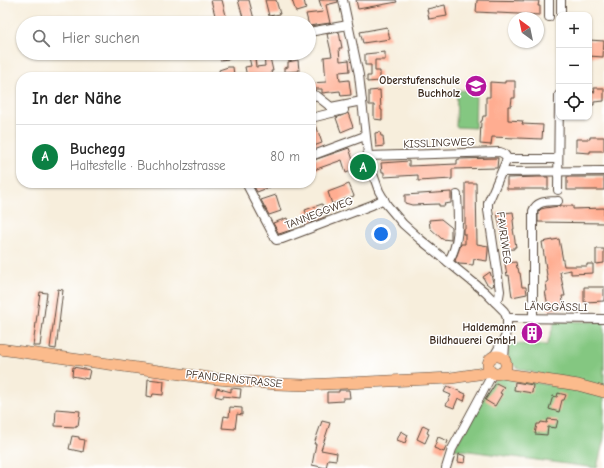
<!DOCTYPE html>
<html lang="de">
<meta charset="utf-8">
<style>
body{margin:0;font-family:"Comic Neue",sans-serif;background:#f2f2f2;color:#222}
.controls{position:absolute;right:12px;top:12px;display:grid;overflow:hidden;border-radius:8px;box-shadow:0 1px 3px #0004}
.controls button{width:36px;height:36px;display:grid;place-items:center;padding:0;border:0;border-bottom:1px solid #e0e0e0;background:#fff;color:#222;font:20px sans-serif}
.compass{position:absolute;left:508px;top:12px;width:36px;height:36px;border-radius:50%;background:#fff;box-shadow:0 1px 3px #0004;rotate:327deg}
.you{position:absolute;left:381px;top:234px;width:14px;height:14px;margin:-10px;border:3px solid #fff;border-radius:50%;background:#1a73e8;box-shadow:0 0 0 6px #1a73e833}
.badge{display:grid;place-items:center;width:26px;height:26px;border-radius:50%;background:#0b8043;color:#fff;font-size:13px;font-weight:700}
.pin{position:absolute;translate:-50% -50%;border:2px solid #fff;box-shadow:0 1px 4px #0006}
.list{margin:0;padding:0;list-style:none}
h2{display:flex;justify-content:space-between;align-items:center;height:52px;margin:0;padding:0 16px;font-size:17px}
h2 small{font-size:13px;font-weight:400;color:#767676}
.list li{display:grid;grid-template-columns:26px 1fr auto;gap:12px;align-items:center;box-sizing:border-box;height:64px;padding:0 16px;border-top:1px solid #e0e0e0}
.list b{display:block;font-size:15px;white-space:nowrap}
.list p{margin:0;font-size:13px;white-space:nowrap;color:#767676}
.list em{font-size:13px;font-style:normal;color:#767676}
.icon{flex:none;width:22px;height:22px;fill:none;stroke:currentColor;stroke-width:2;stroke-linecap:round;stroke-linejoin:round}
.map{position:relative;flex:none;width:604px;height:468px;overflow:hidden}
.search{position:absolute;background:#fff;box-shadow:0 1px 3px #0004;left:16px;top:16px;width:300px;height:44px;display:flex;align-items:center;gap:10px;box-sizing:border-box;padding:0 14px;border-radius:22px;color:#767676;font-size:15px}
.panel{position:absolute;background:#fff;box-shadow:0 1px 3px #0004;left:16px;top:72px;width:300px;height:116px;border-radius:16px}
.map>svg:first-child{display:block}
</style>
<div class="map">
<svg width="604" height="468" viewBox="0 0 604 468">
<rect width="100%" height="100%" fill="#fff"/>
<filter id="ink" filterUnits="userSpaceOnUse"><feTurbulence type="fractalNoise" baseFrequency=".025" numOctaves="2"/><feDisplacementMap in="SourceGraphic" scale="8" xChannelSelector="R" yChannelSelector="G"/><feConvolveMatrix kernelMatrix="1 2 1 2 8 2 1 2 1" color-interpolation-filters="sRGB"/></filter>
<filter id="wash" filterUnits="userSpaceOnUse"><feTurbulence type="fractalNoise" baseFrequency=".012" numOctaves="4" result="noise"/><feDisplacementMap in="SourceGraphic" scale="16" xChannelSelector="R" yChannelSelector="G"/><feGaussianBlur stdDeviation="0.9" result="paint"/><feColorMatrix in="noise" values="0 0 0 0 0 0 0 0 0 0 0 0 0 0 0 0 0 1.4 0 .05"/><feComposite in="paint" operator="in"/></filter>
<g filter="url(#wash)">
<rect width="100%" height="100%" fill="#f7eedc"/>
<g fill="#84c781" stroke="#607850">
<polygon points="457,90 476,91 475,128 456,127"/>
<path d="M555 321 604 322V387C585 380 522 375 512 364 506 358 508 350 510 344L547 345Z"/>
<polygon points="504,376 604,396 604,438 597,468 454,449 494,380 497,378"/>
</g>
<g id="blocks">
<g fill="#ffad91" fill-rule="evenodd">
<polygon points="211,0 222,0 228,23 217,23"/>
<polygon points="238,0 249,0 254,19 244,21"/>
<polygon points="265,0 276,0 280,14 269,16"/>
<polygon points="292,0 304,0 306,9 296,12"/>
<polygon points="319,0 338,0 338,2 326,5 330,23 309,26 306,14 323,12"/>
<polygon points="356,0 396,0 397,2 358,9"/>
<polygon points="477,0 539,1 538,6 540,6 540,15 476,12"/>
<polygon points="445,5 447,16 429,19 427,9"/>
<polygon points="387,27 390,39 363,43 360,32"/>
<polygon points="339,32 342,48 339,48 340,61 349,60 350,71 339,72 340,81 349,80 351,95 341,96 340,91 322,93 322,89 311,89 311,83 326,82 324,57 332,56 327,34"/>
<polygon points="589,40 604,41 603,57 589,56"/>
<polygon points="385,52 385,60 375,60 375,71 380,71 380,81 367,82 367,76 371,76 371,65 365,65 365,54"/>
<polygon points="219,53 228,53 229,59 220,60"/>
<path d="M242 53H269L273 71H271L272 75 247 77 245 67 251 66 249 57 243 58ZM264 56 265 66 256 67 255 58Z"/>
<polygon points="298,60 299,71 284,72 284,68 288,67 288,62"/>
<polygon points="228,67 233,67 234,75 220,77 219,70"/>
<polygon points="505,81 515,81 515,98 512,98 511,106 508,106 508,120 523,121 522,124 543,125 542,139 492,137 491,145 480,144 481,121 482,121 483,116 486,116 486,97 490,97 490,82 505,83"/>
<polygon points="594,88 604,88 604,101 594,102 594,105 589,105 589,91 595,92"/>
<polygon points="380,90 381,110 382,110 382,120 374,119 374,105 369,105 369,91"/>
<polygon points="348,113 353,127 341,132 336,118"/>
<polygon points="311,123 314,123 315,128 317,128 322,143 311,147"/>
<polygon points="380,132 381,136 383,136 384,146 376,147 375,133"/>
<polygon points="590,137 604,137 604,151 590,151 590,153 576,152 576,139 590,139"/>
<polygon points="349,148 356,169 346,173 342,160 311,171 311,161"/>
<polygon points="498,158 497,168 452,169 452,179 418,181 418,175 384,177 384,172 382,172 381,163 409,161 409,166 457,164 457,160 459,159"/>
<polygon points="538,177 548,177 548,189 507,189 507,178"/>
<rect x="567" y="177" width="37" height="13"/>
<polygon points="252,183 269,183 270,187 257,192"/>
<polygon points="465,183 476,183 477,244 488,246 488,250 487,261 474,259 473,265 459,264 455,261 461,244 465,244 465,234 463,234 463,229 465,229"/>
<polygon points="349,184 354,196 332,204 328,192"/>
<polygon points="451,192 451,203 444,204 445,206 439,206 439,204 412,205 405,203 405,195"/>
<polygon points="276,195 281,211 269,215 261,200"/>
<polygon points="322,204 327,216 310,223 305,210"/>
<polygon points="559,206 573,206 573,209 604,208 604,223 538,222 538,212 541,209 545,208"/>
<polygon points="504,211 504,213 513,212 514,219 513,220 514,229 513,229 516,247 514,247 514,249 504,250 501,236 502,236 497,213"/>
<polygon points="287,218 291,230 279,234 273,223"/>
<polygon points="441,219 451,227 451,240 442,239 430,228 429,220"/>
<polygon points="559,239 564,266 587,266 587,264 593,264 593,273 571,274 571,270 560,272 565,296 562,296 564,308 549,311 545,291 547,291 546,282 548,282 542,242"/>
<polygon points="596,249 604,249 604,263 596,264"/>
<polygon points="516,262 517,268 518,268 519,273 520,273 522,287 526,287 527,294 512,297 509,275 507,276 505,263"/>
<polygon points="490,272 494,285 491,287 486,283 483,277"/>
<polygon points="584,287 604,287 604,301 584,302"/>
<polygon points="58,289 63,290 56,349 50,348"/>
<polygon points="40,292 47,293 40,346 33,346"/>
<polygon points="525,326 538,327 538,340 525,340"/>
<polygon points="73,367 90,370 88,379 72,376"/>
<polygon points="148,379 164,381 163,395 153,394 152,397 147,396"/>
<polygon points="515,382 533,385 532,393 514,390"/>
<polygon points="496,383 504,387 500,393 502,394 495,406 485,400"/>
<polygon points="447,386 466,394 464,401 458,398 454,408 446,405 451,395 444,392"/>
<polygon points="217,388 231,392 231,388 241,389 240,398 223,396 223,398 215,396"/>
<polygon points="339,390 349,390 350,398 343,398 343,401 327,402 327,392 339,392"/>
<polygon points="558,393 566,395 564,400 562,400 559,412 549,409 553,396 557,397"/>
<polygon points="230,407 242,408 242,415 237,414 235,429 222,428 224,416 229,417"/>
<polygon points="56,409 80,411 78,426 76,425 76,427 55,426"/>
<polygon points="548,419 558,420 556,428 548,427 547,435 535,434 537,424 540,424 541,422 547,423"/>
<polygon points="322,421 330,423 321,450 337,453 336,460 328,459 326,468 312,465 316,444 314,444"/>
<polygon points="423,425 429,428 427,433 429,434 425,443 417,439"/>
<polygon points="401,431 408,435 405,443 397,440"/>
<polygon points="72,436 79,437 79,439 85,440 83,452 69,449"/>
<polygon points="438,437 448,441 444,452 434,448"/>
<polygon points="459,454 466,456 465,463 458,462"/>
</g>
</g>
</g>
<g filter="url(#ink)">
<use href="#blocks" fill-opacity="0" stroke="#57473a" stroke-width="1"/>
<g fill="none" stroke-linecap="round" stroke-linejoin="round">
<g stroke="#57473a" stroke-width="10">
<g id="minor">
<polyline points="343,0 359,75 369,163 379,191 387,205 403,224 421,240 485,292 504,311 507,318 507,324 505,338 505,344 504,360"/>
<polyline points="561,15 561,0"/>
<polyline points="549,17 549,0"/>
<polyline points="309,32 348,25"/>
<polyline points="311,94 317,96 331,107 362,101"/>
<polyline points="311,118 344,110"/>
<polyline points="311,156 365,136"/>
<path d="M368 156 500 152C504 153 506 155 507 159"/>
<polyline points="507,159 558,159"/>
<polyline points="502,172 604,171"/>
<polyline points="246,183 276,240 282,239 372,205 384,199"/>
<polyline points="558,190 559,95"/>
<path d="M448 262C461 242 458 218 457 195"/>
<polyline points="495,302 499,297 500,291 488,210 488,203 507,159"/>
<path d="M533 317V211C537 200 548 202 558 201"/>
<polyline points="507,318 604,319"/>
<polyline points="494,356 504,339"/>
<polyline points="446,468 452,449 493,373"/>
</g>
</g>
<g stroke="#57473a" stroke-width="12">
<g id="major">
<polyline points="0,349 217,379 276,384 305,385 451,378 491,372"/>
<circle cx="497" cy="365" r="9"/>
<polyline points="501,373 578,385 604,392"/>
</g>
</g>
<use href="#minor" stroke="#fff" stroke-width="8"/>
<use href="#major" stroke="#fbbb8c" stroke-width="11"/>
</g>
</g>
<defs>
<g id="school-disc" transform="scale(1.15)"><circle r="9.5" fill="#b5179e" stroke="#fff"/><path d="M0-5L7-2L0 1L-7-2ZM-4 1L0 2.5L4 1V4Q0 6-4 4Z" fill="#fff"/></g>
<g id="building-disc" transform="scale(1.15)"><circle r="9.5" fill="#b5179e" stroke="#fff"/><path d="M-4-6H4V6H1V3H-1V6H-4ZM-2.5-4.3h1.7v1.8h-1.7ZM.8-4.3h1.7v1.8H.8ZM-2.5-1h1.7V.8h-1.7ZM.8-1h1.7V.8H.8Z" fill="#fff"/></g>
</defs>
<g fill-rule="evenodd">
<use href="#school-disc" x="476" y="86"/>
<use href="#building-disc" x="532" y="333"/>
</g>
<g text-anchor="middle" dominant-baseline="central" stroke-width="3" stroke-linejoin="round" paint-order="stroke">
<g font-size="11" font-weight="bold" fill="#3b2a1e" stroke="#fff" text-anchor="end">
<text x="460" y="80">Oberstufenschule<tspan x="460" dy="13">Buchholz</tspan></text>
<text x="516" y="327">Haldemann<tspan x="516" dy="13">Bildhauerei GmbH</tspan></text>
</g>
<g font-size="11" fill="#3b2a1e" stroke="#fff">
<text transform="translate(439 143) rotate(-2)">KISSLINGWEG</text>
<text transform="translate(319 213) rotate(-21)">TANNEGGWEG</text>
<text transform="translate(504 238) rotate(82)">FAVRIWEG</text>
<text transform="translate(556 307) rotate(1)">LÄNGGÄSSLI</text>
<text transform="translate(234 379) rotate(6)">PFANDERNSTRASSE</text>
</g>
</g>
</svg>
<div class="controls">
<button>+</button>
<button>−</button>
<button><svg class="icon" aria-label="locate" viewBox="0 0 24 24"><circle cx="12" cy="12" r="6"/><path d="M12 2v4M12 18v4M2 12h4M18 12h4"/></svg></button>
</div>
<svg class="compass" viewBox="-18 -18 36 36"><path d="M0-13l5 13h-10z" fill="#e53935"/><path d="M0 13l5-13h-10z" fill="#767676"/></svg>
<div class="you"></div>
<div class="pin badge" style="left:363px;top:167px">A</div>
<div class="search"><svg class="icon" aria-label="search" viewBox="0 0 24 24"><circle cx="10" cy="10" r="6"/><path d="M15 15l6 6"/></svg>Hier suchen</div>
<section class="panel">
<h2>In der Nähe<small></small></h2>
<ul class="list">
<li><span class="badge">A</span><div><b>Buchegg</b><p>Haltestelle · Buchholzstrasse</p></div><em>80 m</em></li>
</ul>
</section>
</div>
